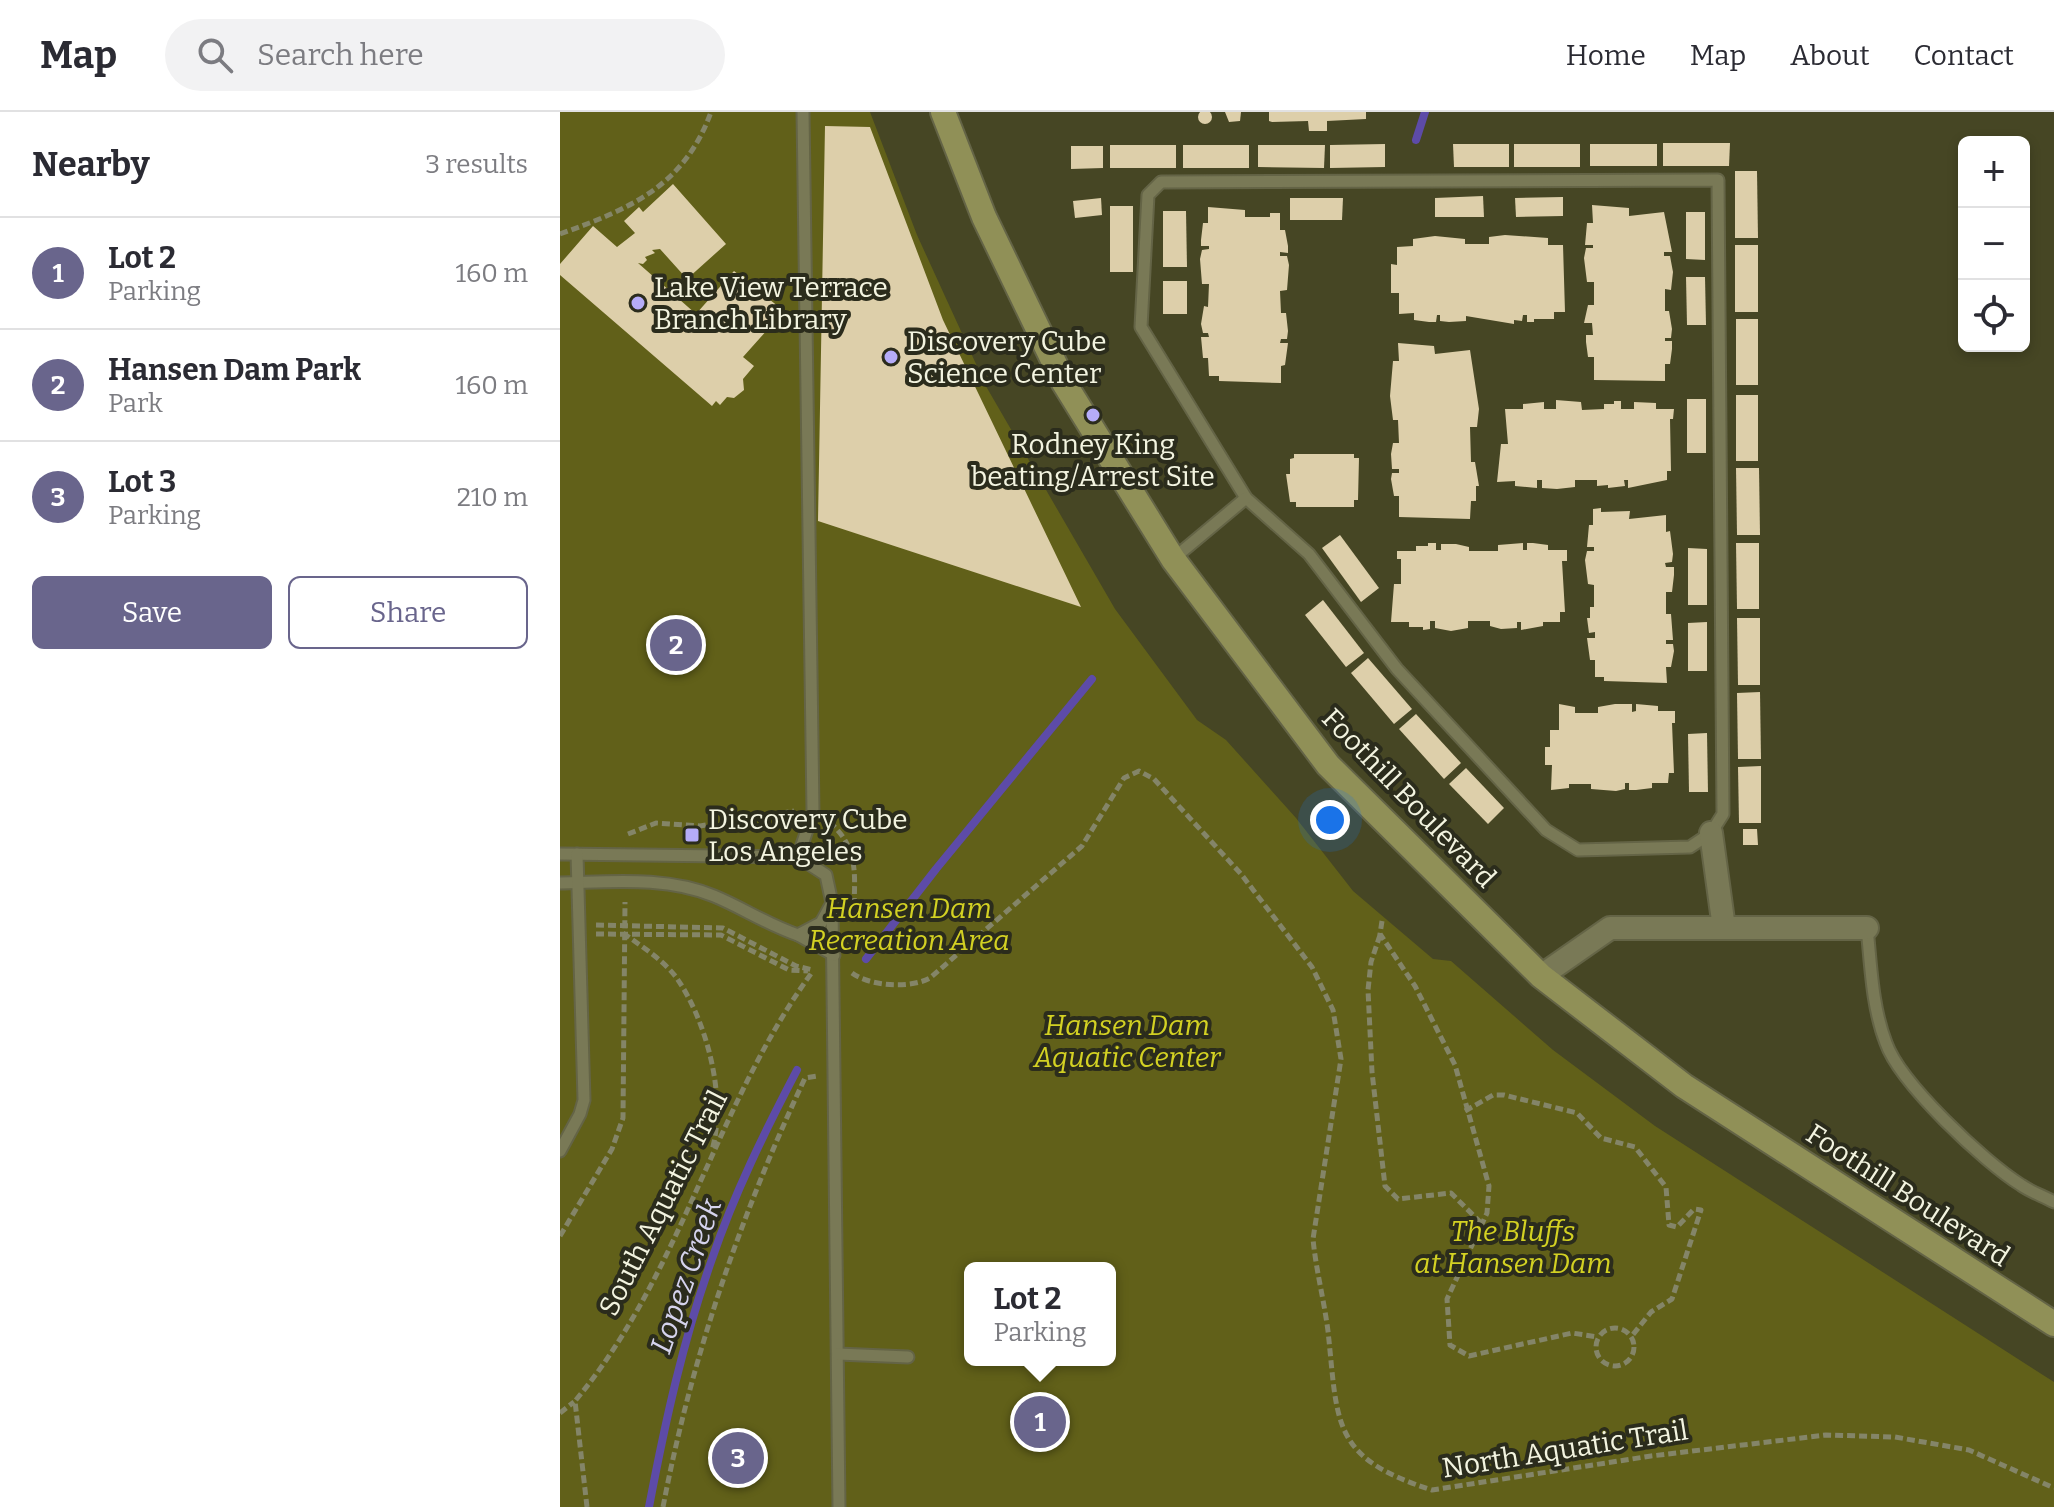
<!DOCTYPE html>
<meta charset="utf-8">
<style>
body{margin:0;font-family:Bitter,serif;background:#f2f2f3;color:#2b2b33}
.controls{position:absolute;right:24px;top:24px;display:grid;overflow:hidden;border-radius:12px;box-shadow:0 4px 12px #0003}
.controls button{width:72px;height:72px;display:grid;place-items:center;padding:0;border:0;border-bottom:2px solid #e1e1e2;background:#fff;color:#2b2b33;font:40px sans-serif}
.you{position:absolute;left:770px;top:708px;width:28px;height:28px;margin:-20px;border:6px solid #fff;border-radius:50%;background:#1a73e8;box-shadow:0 0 0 12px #1a73e833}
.badge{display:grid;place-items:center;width:52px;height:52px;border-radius:50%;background:#69658c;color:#fff;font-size:26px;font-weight:700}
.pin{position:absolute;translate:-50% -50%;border:4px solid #fff;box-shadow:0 2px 8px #0006}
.popup{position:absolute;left:404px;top:1150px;width:152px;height:104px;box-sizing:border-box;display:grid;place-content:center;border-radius:12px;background:#fff;filter:drop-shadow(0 2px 6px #0005);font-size:26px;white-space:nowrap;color:#7c7c81}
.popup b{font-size:30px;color:#2b2b33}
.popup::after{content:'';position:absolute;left:50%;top:100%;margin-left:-16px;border:16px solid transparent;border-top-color:#fff}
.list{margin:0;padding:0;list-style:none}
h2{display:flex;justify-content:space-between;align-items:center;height:104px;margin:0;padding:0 32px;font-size:34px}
h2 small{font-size:26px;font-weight:400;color:#7c7c81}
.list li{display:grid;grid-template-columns:52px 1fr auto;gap:24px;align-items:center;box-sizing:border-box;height:112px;padding:0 32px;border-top:2px solid #e1e1e2}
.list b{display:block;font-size:30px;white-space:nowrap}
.list p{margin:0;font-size:26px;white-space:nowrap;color:#7c7c81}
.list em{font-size:26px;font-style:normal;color:#7c7c81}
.actions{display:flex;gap:16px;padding:24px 32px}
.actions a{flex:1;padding:18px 0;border:2px solid #69658c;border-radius:12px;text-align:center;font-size:28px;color:#69658c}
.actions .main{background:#69658c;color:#fff}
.icon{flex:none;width:44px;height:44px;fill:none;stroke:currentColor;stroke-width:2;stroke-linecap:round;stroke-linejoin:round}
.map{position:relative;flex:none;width:1494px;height:1395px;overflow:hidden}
header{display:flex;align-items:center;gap:48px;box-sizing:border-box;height:112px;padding:0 40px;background:#fff;border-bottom:2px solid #e1e1e2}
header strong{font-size:38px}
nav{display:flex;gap:44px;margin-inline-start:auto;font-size:28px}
.search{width:560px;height:72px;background:#f2f2f3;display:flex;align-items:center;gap:20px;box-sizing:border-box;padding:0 28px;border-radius:44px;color:#7c7c81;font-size:30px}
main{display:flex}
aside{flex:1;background:#fff}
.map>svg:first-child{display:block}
</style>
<header>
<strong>Map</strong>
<div class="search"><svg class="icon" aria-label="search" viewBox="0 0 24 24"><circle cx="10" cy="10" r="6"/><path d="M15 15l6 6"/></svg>Search here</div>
<nav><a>Home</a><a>Map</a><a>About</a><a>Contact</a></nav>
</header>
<main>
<aside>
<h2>Nearby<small>3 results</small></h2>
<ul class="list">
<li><span class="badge">1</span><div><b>Lot 2</b><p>Parking</p></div><em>160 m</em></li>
<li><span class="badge">2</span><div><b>Hansen Dam Park</b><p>Park</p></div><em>160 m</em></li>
<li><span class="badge">3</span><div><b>Lot 3</b><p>Parking</p></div><em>210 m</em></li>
</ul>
<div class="actions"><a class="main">Save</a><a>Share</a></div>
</aside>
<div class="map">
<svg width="1494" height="1395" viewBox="0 0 1494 1395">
<rect width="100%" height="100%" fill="#464624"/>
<path fill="#616019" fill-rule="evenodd" d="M0 0H310L357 123 427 276 555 497 637 608 666 628 736 706 793 779 873 847 891 849 993 938 1095 1014 1494 1270V1395H0ZM410 1156H550V1248H410Z"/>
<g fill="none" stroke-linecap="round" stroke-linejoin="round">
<g stroke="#5d4ba8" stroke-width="8">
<polyline points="856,28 865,0"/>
<polyline points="306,847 376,757 532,567"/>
<path d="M89 1395C105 1311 123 1228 152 1147 174 1082 205 1019 237 958"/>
</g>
</g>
<g fill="#ddcfaa">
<circle cx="645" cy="5" r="7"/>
<polygon points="665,0 681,0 680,9 669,10"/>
<polygon points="709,0 806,0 806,7 767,9 767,19 749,19 748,9 712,10 709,9"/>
<polygon points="265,14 310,15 383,208 521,495 258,409"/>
<polygon points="1103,31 1170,31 1169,54 1103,54"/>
<polygon points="825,32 825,55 770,56 770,33"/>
<polygon points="893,32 949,32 949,55 894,55"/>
<rect x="954" y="32" width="66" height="23"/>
<rect x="1030" y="32" width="67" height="22"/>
<rect x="550" y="33" width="66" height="23"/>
<rect x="623" y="33" width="66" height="23"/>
<polygon points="698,33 765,33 764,56 698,55"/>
<polygon points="511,34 543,34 543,56 511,57"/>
<polygon points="1175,59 1197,59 1198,126 1175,126"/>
<polygon points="113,72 166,132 127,167 100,137 92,138 95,141 85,145 87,148 83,152 78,151 136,202 174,159 224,199 183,245 194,254 183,267 184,278 174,286 167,285 160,293 156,289 152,294 0,163 0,152 33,114 57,135 75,121 64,109 79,95 83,100"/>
<polygon points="923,84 924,105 875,105 875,86"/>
<polygon points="1003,85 1003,104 956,105 955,86"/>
<polygon points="541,86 542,103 515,106 513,89"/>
<polygon points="730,86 783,86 782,108 730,108"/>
<polygon points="1032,93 1069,96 1069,104 1104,100 1112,140 1104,140 1104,144 1110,144 1113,160 1111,178 1105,177 1105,199 1109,199 1112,217 1111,226 1105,226 1105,229 1112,229 1112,237 1110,252 1105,252 1105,269 1034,268 1034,245 1028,245 1026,230 1026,223 1033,223 1032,211 1024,211 1028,193 1034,193 1034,170 1027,170 1024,146 1026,136 1033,136 1033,133 1025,133 1027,111 1033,111"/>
<rect x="550" y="94" width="23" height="66"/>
<polygon points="648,95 685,98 685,105 710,105 710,101 720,101 720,118 725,118 728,134 728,141 720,140 720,144 727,144 729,153 727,178 720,179 721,201 726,201 728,219 727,227 721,227 720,231 728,231 725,253 721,254 721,271 659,269 659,264 649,264 648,246 643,246 641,225 649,225 648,221 643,221 641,212 644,194 648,195 649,172 642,172 640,147 642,138 649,137 649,134 641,134 641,128 643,111 648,111"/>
<polygon points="603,99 626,99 627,155 603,155"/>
<polygon points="1126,100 1145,100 1145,148 1126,147"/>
<polygon points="945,123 988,126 988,133 1003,133 1005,200 994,200 994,207 974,207 974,210 967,210 967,203 963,203 962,209 954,208 954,212 906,204 906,209 889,210 880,209 880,203 877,203 876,210 869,210 854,208 854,201 839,202 839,181 831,181 831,152 837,153 837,135 853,134 853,127 875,124 905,127 905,132 929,132 929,125"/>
<rect x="1175" y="133" width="23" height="67"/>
<polygon points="1126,165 1145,165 1146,213 1127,213"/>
<rect x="603" y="169" width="24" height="33"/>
<rect x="1176" y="207" width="22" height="66"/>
<polygon points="838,231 874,234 875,242 910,238 919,297 917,315 910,315 911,350 915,350 919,374 916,374 916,389 911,389 910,407 839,405 839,384 834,384 831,367 832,361 839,361 839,357 832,357 831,342 833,331 839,331 838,308 833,308 830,284 833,249 839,249"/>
<rect x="1176" y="283" width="22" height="66"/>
<rect x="1127" y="287" width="19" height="54"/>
<polygon points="996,288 1021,290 1022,298 1044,297 1044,292 1054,292 1054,289 1061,289 1061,297 1074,297 1074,290 1096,291 1096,297 1114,297 1113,307 1110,307 1111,359 1107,359 1107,368 1068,376 1068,368 1064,368 1065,374 1048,376 1048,373 1037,374 1037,368 1015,368 1015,375 997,377 982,376 982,368 977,368 977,376 955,374 955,369 937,370 941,332 948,332 945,297 963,297 963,292 984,290 984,297 996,297"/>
<polygon points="734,342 794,342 794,346 799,346 798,388 794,388 794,395 736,395 736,390 730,390 726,362 730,362 730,347 734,346"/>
<polygon points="1176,356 1199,356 1200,423 1177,423"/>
<polygon points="1041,396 1041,400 1070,399 1069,407 1106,403 1106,420 1110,419 1113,442 1112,450 1105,451 1106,455 1114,455 1114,463 1112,480 1106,480 1106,502 1111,502 1113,528 1106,528 1106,532 1113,532 1114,539 1111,555 1106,555 1107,571 1044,569 1044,565 1035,565 1035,548 1030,548 1027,526 1035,526 1035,520 1029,521 1027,506 1030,506 1030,495 1034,495 1034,473 1028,472 1025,448 1027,439 1034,439 1034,435 1027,435 1029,413 1033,413 1033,397"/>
<polygon points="780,423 819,476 801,490 762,436"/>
<polygon points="868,431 876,431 876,438 881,438 881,432 896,432 909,435 909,439 938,439 938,433 963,431 963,438 967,438 967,431 973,431 988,433 988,438 1007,438 1007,449 1002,449 1005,500 1000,500 1000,510 983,510 983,514 961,518 961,510 957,510 957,516 941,517 930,514 930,509 908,509 908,516 891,519 875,516 875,509 870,509 870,517 863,518 863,515 849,515 849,510 831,510 834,472 841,472 841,447 837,447 837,439 856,439 856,434 868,434"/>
<polygon points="1176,431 1199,431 1199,497 1177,497"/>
<polygon points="1128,436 1147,437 1147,493 1128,493"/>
<polygon points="763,488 804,541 786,555 745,503"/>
<polygon points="1177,506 1200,506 1200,573 1178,573"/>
<polygon points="1147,510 1147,559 1128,559 1128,511"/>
<polygon points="808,546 852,597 834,612 791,561"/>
<polygon points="1200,580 1201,647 1178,647 1177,581"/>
<polygon points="999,592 1015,595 1015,601 1038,601 1038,595 1055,592 1072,592 1072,600 1076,599 1076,592 1098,594 1098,599 1115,599 1115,611 1112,611 1114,661 1109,661 1108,671 1092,671 1092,676 1076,678 1069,678 1069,671 1065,671 1065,677 1056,679 1031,677 1031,672 1009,672 1009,676 991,678 992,653 985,653 985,635 990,635 990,618 999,618"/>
<polygon points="856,602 901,651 884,667 839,617"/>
<polygon points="1147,621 1148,680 1129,680 1128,622"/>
<polygon points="1201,654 1201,711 1179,711 1178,655"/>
<polygon points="906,656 944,696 928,712 889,672"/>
<polygon points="1183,717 1197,717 1198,733 1183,733"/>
</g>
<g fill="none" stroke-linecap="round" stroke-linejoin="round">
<g stroke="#646446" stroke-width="15">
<g id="service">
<polygon points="1158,68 1163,702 1151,721 1130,735 1018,738 986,718 837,557 749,442 686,386 581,215 588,83 601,70"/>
<polyline points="613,447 686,386"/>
<path d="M0 742 238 745 266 763 272 791 261 811 238 823C208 813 183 796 154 784 106 764 51 770 0 771"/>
<polyline points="238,745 253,700 243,0"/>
<polyline points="272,791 279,1395"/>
<path d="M1307 816C1311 854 1312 895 1326 931 1340 971 1424 1050 1461 1073 1471 1080 1483 1084 1494 1090"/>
<polyline points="238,823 274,843"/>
<polyline points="0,1039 20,1002 24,988 17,742"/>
<polyline points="278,1242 348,1245"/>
</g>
</g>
<g stroke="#646446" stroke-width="26">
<g id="minor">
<polyline points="1151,721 1164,816"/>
<polyline points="981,864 1050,816 1307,816"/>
</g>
</g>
<g stroke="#646446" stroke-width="28">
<polyline id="primary" points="383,0 424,105 504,271 613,447 768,653 981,864 1124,974 1494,1212"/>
</g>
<g stroke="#848568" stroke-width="5" stroke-dasharray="8 4" stroke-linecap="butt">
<path d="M0 122C69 97 124 75 151 0"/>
<path d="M269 710C298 734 295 761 294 795"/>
<polyline points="68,722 96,711 140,714 234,699"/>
<polyline points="822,809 820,822 855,874 895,953 929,1074 927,1101 887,1187 890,1233 909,1244 1012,1221 1038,1225"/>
<polyline points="36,813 163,816 236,854 253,858"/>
<path d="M63 821C81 834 102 847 116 865 147 909 167 986 152 1038"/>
<polyline points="36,822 161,823 229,858 248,859"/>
<polyline points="820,823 811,850 808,878 812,960 825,1074 838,1087 891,1081 922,1112"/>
<path d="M292 861C309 874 350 877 370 866L522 734 564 666 579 659 594 667 681 762 752 855 773 898 781 947 753 1127C756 1158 764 1188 768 1219 778 1312 771 1346 872 1378L1091 1344 1266 1323 1335 1325 1409 1338 1494 1376"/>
<polyline points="905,999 933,983 944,983 1017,1001 1041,1026 1075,1035 1106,1075 1109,1113 1117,1115 1134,1097 1141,1098 1112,1187 1091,1200 1071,1225"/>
<polyline points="0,1124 52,1037 63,1006 65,790"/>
<circle cx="1055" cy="1235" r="19"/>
<polyline points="0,1301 14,1290"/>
<path d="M27 1395 15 1289C122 1162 155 992 253 859"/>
<path d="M103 1395C132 1244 180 1105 245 966L257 964"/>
</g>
<use href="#service" stroke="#797956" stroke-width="11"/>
<use href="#minor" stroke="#797956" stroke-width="22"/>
<use href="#primary" stroke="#909057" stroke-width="24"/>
</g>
<g fill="#b5acf8" stroke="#2b2c1c" stroke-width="3">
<circle cx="78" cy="191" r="8"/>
<circle cx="331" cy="245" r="8"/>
<circle cx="533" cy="303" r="8"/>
<rect x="124" y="715" width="16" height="16" rx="4"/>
</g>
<g text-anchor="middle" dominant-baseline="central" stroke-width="8" stroke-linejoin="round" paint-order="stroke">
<g font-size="28" fill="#f3f4e0" stroke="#2b2c1c" text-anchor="start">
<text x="94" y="175">Lake View Terrace<tspan x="94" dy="32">Branch Library</tspan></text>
<text x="347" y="229">Discovery Cube<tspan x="347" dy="32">Science Center</tspan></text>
<text x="533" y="332" text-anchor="middle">Rodney King<tspan x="533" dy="32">beating/Arrest Site</tspan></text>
<text x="148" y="707">Discovery Cube<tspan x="148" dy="32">Los Angeles</tspan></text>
</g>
<g font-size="28" fill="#f3f4e0" stroke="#2b2c1c">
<text transform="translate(849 686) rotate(46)">Foothill Boulevard</text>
<text transform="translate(1348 1083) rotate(33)">Foothill Boulevard</text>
<text transform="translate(103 1091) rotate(-63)">South Aquatic Trail</text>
<text transform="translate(1005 1337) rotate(-9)">North Aquatic Trail</text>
</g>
<g font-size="28" font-style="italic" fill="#d3d123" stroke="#2b2c1c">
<text x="349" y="796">Hansen Dam<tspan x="349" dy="32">Recreation Area</tspan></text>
<text x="567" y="913">Hansen Dam<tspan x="567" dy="32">Aquatic Center</tspan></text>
<text x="953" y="1119">The Bluffs<tspan x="953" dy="32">at Hansen Dam</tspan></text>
</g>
<g font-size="30" font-style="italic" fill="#d5d3ed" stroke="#2b2c1c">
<text transform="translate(126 1164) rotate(-71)">Lopez Creek</text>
</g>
</g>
</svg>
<div class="controls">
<button>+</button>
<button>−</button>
<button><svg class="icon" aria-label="locate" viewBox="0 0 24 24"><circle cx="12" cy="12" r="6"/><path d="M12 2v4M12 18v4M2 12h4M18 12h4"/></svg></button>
</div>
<div class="you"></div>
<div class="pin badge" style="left:480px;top:1310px">1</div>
<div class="popup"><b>Lot 2</b>Parking</div>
<div class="pin badge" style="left:116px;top:533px">2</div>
<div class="pin badge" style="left:178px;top:1346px">3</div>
</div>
</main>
